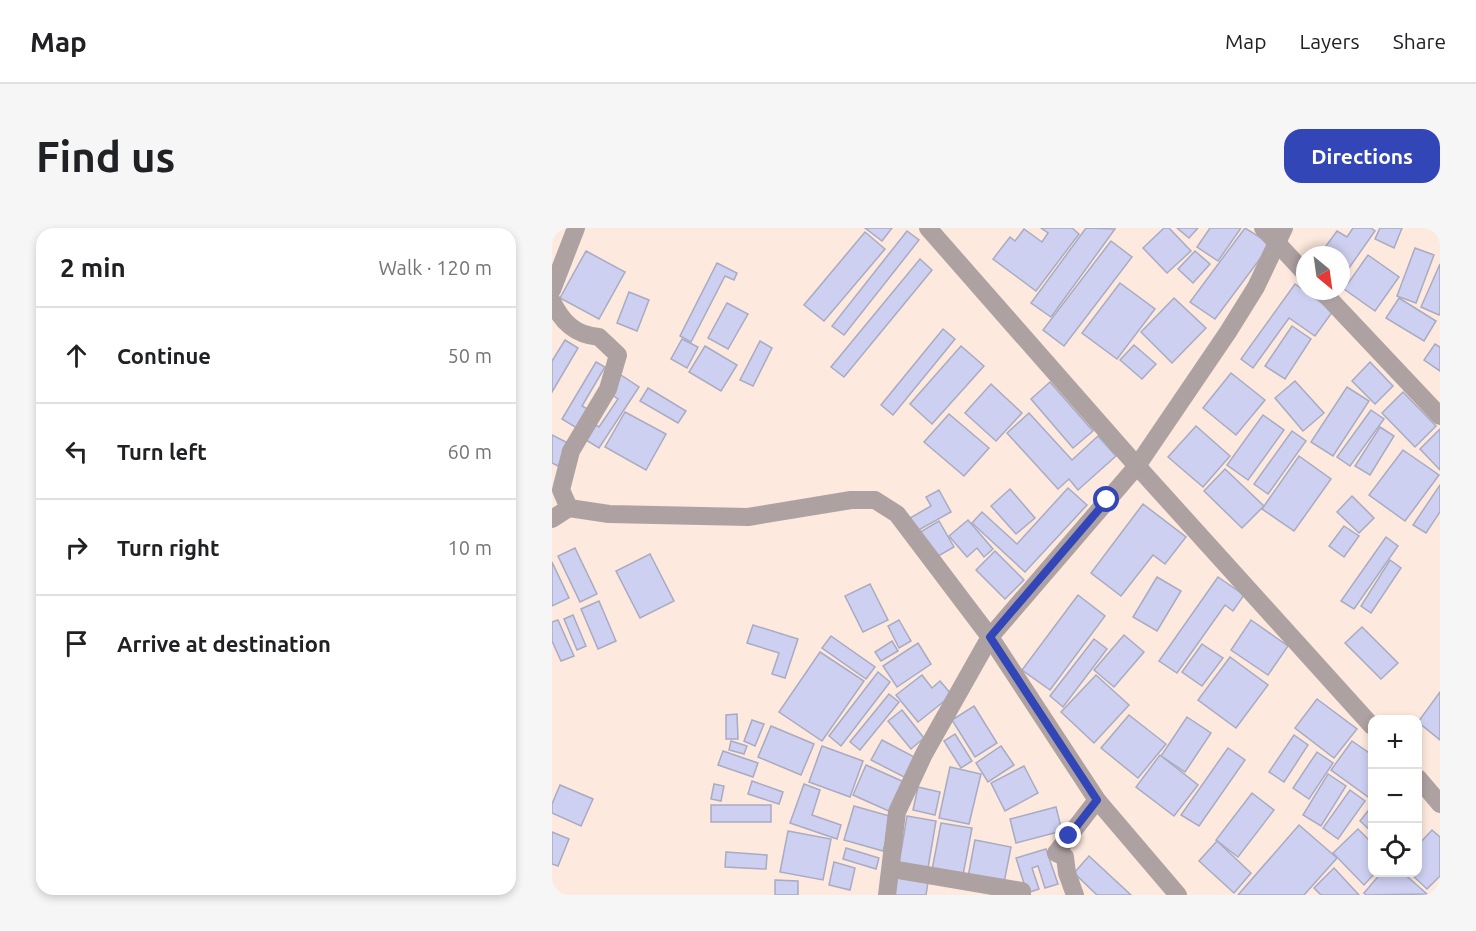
<!DOCTYPE html>
<meta charset="utf-8">
<style>
body{margin:0;font-family:Ubuntu,sans-serif;background:#f6f6f6;color:#202124}
.controls{position:absolute;right:18px;bottom:18px;display:grid;overflow:hidden;border-radius:12px;box-shadow:0 3px 9px #0003}
.controls button{width:54px;height:54px;display:grid;place-items:center;padding:0;border:0;border-bottom:2px solid #e0e0e0;background:#fff;color:#202124;font:30px sans-serif}
.compass{position:absolute;left:744px;top:18px;width:54px;height:54px;border-radius:50%;background:#fff;box-shadow:0 3px 9px #0003;rotate:151deg}
.stop{position:absolute;width:18px;height:18px;margin:-14px;border:4px solid #3246b7;border-radius:50%;background:#fff}
.stop.end{background:#3246b7;border-color:#fff;box-shadow:0 2px 6px #0008}
.list{margin:0;padding:0;list-style:none}
h2{display:flex;justify-content:space-between;align-items:center;height:78px;margin:0;padding:0 24px;font-size:26px}
h2 small{font-size:20px;font-weight:400;color:#757577}
.list li{display:grid;grid-template-columns:39px 1fr auto;gap:18px;align-items:center;box-sizing:border-box;height:96px;padding:0 24px;border-top:2px solid #e0e0e0}
.list b{display:block;font-size:22px;white-space:nowrap}
.list em{font-size:20px;font-style:normal;color:#757577}
.icon{flex:none;width:33px;height:33px;fill:none;stroke:currentColor;stroke-width:2;stroke-linecap:round;stroke-linejoin:round}
.map{position:relative;flex:none;width:888px;height:667px;overflow:hidden;border-radius:18px}
header{display:flex;align-items:center;gap:36px;box-sizing:border-box;height:84px;padding:0 30px;background:#fff;border-bottom:2px solid #e0e0e0}
header strong{font-size:28px}
nav{display:flex;gap:33px;margin-inline-start:auto;font-size:21px}
.intro{display:flex;align-items:center;justify-content:space-between;box-sizing:border-box;height:144px;padding:0 36px}
h1{margin:0;font-size:42px}
.button{padding:15px 27px;border-radius:18px;background:#3246b7;color:#fff;font-size:21px;font-weight:700}
main{display:flex;gap:36px;padding:0 36px}
aside{flex:1;background:#fff;border-radius:18px;box-shadow:0 3px 9px #0003}
.map>svg:first-child{display:block}
</style>
<header>
<strong>Map</strong>
<nav><a>Map</a><a>Layers</a><a>Share</a></nav>
</header>
<div class="intro"><h1>Find us</h1><a class="button">Directions</a></div>
<main>
<aside>
<h2>2 min<small>Walk · 120 m</small></h2>
<ul class="list">
<li><svg class="icon" aria-label="ahead" viewBox="0 0 24 24"><path d="M12 20V5M6 11l6-6 6 6"/></svg><div><b>Continue</b></div><em>50 m</em></li>
<li><svg class="icon" aria-label="left" viewBox="0 0 24 24"><path d="M17 20v-9H6M10 6l-5 5 5 5"/></svg><div><b>Turn left</b></div><em>60 m</em></li>
<li><svg class="icon" aria-label="right" viewBox="0 0 24 24"><path d="M7 20v-9h11M14 6l5 5-5 5"/></svg><div><b>Turn right</b></div><em>10 m</em></li>
<li><svg class="icon" aria-label="arrive" viewBox="0 0 24 24"><path d="M6 21V4h12l-3 4 3 4H6"/></svg><div><b>Arrive at destination</b></div></li>
</ul>
</aside>
<div class="map">
<svg width="888" height="667" viewBox="0 0 888 667">
<rect width="100%" height="100%" fill="#fde9de"/>
<g fill="#cdd0f0" stroke="#a9abc2" stroke-width="1.5">
<polygon points="313,0 340,0 330,13"/>
<polygon points="489,0 520,0 527,6 484,63 441,31 458,9 463,13 472,1 490,14 496,5"/>
<polygon points="534,0 563,1 499,89 479,75"/>
<polygon points="612,0 617,0 639,23 615,45 591,20"/>
<polygon points="625,0 646,0 637,10"/>
<polygon points="658,0 689,0 666,33 645,19"/>
<polygon points="693,0 719,16 663,91 638,74"/>
<polygon points="801,0 819,0 823,3 797,40 789,34 789,27 778,27 771,22 785,3 795,9"/>
<polygon points="828,0 850,0 842,20 823,11"/>
<polygon points="355,3 367,12 292,107 280,98"/>
<polygon points="313,4 333,21 272,93 252,77"/>
<polygon points="559,13 580,29 512,118 491,102"/>
<polygon points="863,20 882,27 864,75 845,68"/>
<polygon points="34,23 73,44 47,91 8,70"/>
<polygon points="643,23 658,36 641,55 626,41"/>
<polygon points="816,27 847,49 823,83 792,61"/>
<polygon points="368,31 380,42 292,149 279,139"/>
<polygon points="165,35 185,45 182,52 173,48 139,114 128,108"/>
<polygon points="888,36 888,85 887,87 869,79"/>
<polygon points="568,55 603,81 565,131 530,105"/>
<polygon points="743,56 781,83 763,108 737,90 701,140 689,131"/>
<polygon points="77,64 97,72 85,103 65,95"/>
<polygon points="622,70 654,100 620,135 589,104"/>
<polygon points="847,70 884,93 872,113 834,90"/>
<polygon points="175,75 196,86 176,121 156,110"/>
<polygon points="740,98 759,111 733,151 713,138"/>
<polygon points="391,101 403,111 341,187 329,177"/>
<polygon points="130,111 146,119 135,140 119,131"/>
<polygon points="13,112 26,120 0,164 0,133"/>
<polygon points="208,113 220,120 201,158 188,152"/>
<polygon points="883,116 888,119 888,143 872,132"/>
<polygon points="582,117 604,136 590,151 568,132"/>
<polygon points="153,118 185,137 169,163 137,144"/>
<polygon points="409,118 432,138 380,196 358,176"/>
<polygon points="44,134 53,139 30,178 39,183 28,202 10,191"/>
<polygon points="818,134 841,158 823,176 800,153"/>
<polygon points="679,145 713,172 684,207 651,180"/>
<polygon points="69,147 87,159 47,220 29,209 39,194 47,199 66,171 57,165"/>
<polygon points="743,153 772,185 751,203 723,170"/>
<polygon points="498,154 541,203 521,220 479,171"/>
<polygon points="439,156 470,185 444,213 413,185"/>
<polygon points="795,159 817,173 781,228 759,214"/>
<polygon points="96,160 134,183 126,195 88,173"/>
<polygon points="851,164 884,198 863,219 830,185"/>
<polygon points="819,182 832,191 798,238 785,229"/>
<polygon points="73,184 114,206 94,242 53,219"/>
<polygon points="477,185 520,232 546,208 564,228 526,262 517,251 506,261 455,205"/>
<polygon points="397,186 437,220 412,248 372,214"/>
<polygon points="711,187 732,202 696,252 675,237"/>
<polygon points="644,198 678,228 651,259 616,229"/>
<polygon points="828,199 842,208 818,247 803,238"/>
<polygon points="888,201 888,242 868,221"/>
<polygon points="740,203 754,213 716,266 702,256"/>
<polygon points="0,207 18,216 6,238 0,235"/>
<polygon points="851,222 887,247 853,293 817,267"/>
<polygon points="747,228 779,251 742,303 710,281"/>
<polygon points="673,241 712,278 690,300 652,263"/>
<polygon points="888,257 888,284 874,305 861,297"/>
<polygon points="516,260 535,277 473,344 420,295 430,284 465,316"/>
<polygon points="458,261 483,290 464,306 439,278"/>
<polygon points="387,262 399,284 365,303 358,290 379,278 374,269"/>
<polygon points="800,268 822,290 807,305 785,284"/>
<polygon points="591,276 634,309 613,336 601,327 569,368 539,345"/>
<polygon points="416,292 441,321 432,329 425,320 415,329 397,308"/>
<polygon points="387,293 402,319 381,331 365,306"/>
<polygon points="792,298 807,308 792,329 777,318"/>
<polygon points="834,309 846,318 802,381 789,373"/>
<polygon points="23,320 45,366 28,374 6,328"/>
<polygon points="443,323 472,352 453,371 424,342"/>
<polygon points="98,326 122,373 88,390 64,343"/>
<polygon points="838,332 849,340 819,385 809,378"/>
<polygon points="0,334 17,370 0,378"/>
<polygon points="605,349 629,363 605,403 581,389"/>
<polygon points="666,349 692,367 681,383 673,377 625,445 607,433"/>
<polygon points="318,356 336,392 311,404 293,368"/>
<polygon points="526,367 553,388 498,462 470,442"/>
<polygon points="47,373 64,413 46,421 29,381"/>
<polygon points="21,387 34,418 25,422 12,391"/>
<polygon points="6,392 22,428 9,433 0,413 0,394"/>
<polygon points="347,392 359,413 347,420 336,398"/>
<polygon points="699,392 736,418 716,447 679,422"/>
<polygon points="201,397 246,411 233,450 220,446 227,425 195,415"/>
<polygon points="810,399 846,435 829,451 793,415"/>
<polygon points="572,407 592,424 562,459 542,442"/>
<polygon points="279,408 323,439 314,451 270,420"/>
<polygon points="542,411 555,421 511,479 498,468"/>
<polygon points="340,413 346,423 329,433 323,424"/>
<polygon points="366,415 379,436 345,459 331,438"/>
<polygon points="650,416 671,430 650,458 630,444"/>
<polygon points="268,424 312,453 270,513 227,484"/>
<polygon points="678,429 716,457 684,500 646,472"/>
<polygon points="326,444 338,454 289,518 277,508"/>
<polygon points="370,447 380,460 388,453 400,467 366,494 344,467"/>
<polygon points="544,447 577,477 542,515 509,484"/>
<polygon points="888,464 888,512 866,494"/>
<polygon points="337,466 347,474 308,522 298,514"/>
<polygon points="765,471 805,501 782,530 743,500"/>
<polygon points="422,478 445,515 423,529 400,492"/>
<polygon points="350,482 372,510 359,521 336,493"/>
<polygon points="185,486 186,511 174,511 174,487"/>
<polygon points="577,487 614,516 586,550 549,520"/>
<polygon points="635,489 659,505 633,544 609,528"/>
<polygon points="200,492 212,496 203,518 192,513"/>
<polygon points="219,498 262,516 249,547 206,529"/>
<polygon points="403,506 420,533 409,540 392,513"/>
<polygon points="742,507 756,517 732,554 717,544"/>
<polygon points="330,512 366,531 356,551 319,532"/>
<polygon points="179,513 195,518 192,526 177,522"/>
<polygon points="800,513 820,527 819,571 779,542"/>
<polygon points="270,518 311,533 298,569 257,554"/>
<polygon points="449,518 462,537 436,554 424,535"/>
<polygon points="676,520 693,532 647,598 629,587"/>
<polygon points="171,523 206,535 201,549 166,537"/>
<polygon points="765,524 781,535 757,571 741,560"/>
<polygon points="608,527 646,557 622,588 584,559"/>
<polygon points="314,537 352,554 339,584 301,567"/>
<polygon points="472,538 486,565 453,583 439,555"/>
<polygon points="398,539 429,546 417,596 387,590"/>
<polygon points="776,546 794,558 769,598 751,587"/>
<polygon points="200,553 231,564 227,576 196,566"/>
<polygon points="162,556 172,558 169,573 159,571"/>
<polygon points="252,556 268,562 260,587 289,597 285,611 238,595"/>
<polygon points="8,557 41,571 29,598 0,585 0,576"/>
<polygon points="366,559 388,564 383,587 361,582"/>
<polygon points="798,562 813,573 786,611 771,600"/>
<polygon points="700,565 722,582 686,629 664,612"/>
<rect x="159" y="577" width="60" height="17"/>
<polygon points="302,578 341,589 331,623 292,612"/>
<polygon points="820,578 820,604 808,593"/>
<polygon points="504,579 510,603 464,615 458,591"/>
<polygon points="355,588 384,593 376,640 347,636"/>
<polygon points="389,595 420,600 411,647 380,642"/>
<polygon points="747,597 785,630 752,667 686,667"/>
<polygon points="806,601 820,615 820,644 824,644 812,657 781,625"/>
<polygon points="880,602 888,609 888,648 875,661 857,644 866,644 866,617"/>
<polygon points="236,603 279,611 271,652 228,644"/>
<polygon points="0,604 17,611 6,638 0,636"/>
<polygon points="423,612 459,619 452,655 416,649"/>
<polygon points="665,613 699,645 682,665 647,633"/>
<polygon points="294,620 327,630 324,641 291,631"/>
<polygon points="494,621 506,656 493,660 486,638 480,640 487,661 475,665 464,630"/>
<polygon points="174,624 215,627 214,641 173,639"/>
<polygon points="537,628 579,667 545,667 522,645"/>
<polygon points="282,634 303,640 298,662 277,657"/>
<polygon points="782,640 807,667 769,667 762,660"/>
<polygon points="830,644 850,644 875,666 814,667 812,665"/>
<polygon points="345,650 376,654 374,667 343,667"/>
<polygon points="223,652 246,653 246,667 223,667"/>
</g>
<g fill="none" stroke-linecap="round" stroke-linejoin="round">
<g stroke="#ada1a1" stroke-width="18">
<polyline points="376,0 585,238 820,498"/>
<polyline points="711,0 753,45"/>
<polyline points="0,62 24,0"/>
<polyline points="770,63 888,188"/>
<path d="M0 73C10 94 23 107 47 109L66 127 56 161 19 223 9 262 17 280 57 286 196 289 299 272H323L345 286 438 409 545 572 626 667"/>
<polyline points="0,291 17,280"/>
<polyline points="866,550 888,576"/>
<polyline points="340,641 470,663 470,667"/>
<polyline points="335,667 345,584 372,526 438,409 585,238 676,104 704,59 732,0"/>
<polyline points="523,667 515,645 513,629 504,625 545,572"/>
</g>
</g>
<g fill="none" stroke-linecap="round" stroke-linejoin="round">
<polyline stroke="#3246b7" stroke-width="8" points="517,608 545,572 438,409 555,272"/>
</g>
</svg>
<div class="controls">
<button>+</button>
<button>−</button>
<button><svg class="icon" aria-label="locate" viewBox="0 0 24 24"><circle cx="12" cy="12" r="6"/><path d="M12 2v4M12 18v4M2 12h4M18 12h4"/></svg></button>
</div>
<svg class="compass" viewBox="-18 -18 36 36"><path d="M0-13l5 13h-10z" fill="#e53935"/><path d="M0 13l5-13h-10z" fill="#757577"/></svg>
<div class="stop" style="left:555px;top:272px"></div>
<div class="stop end" style="left:517px;top:608px"></div>
</div>
</main>
